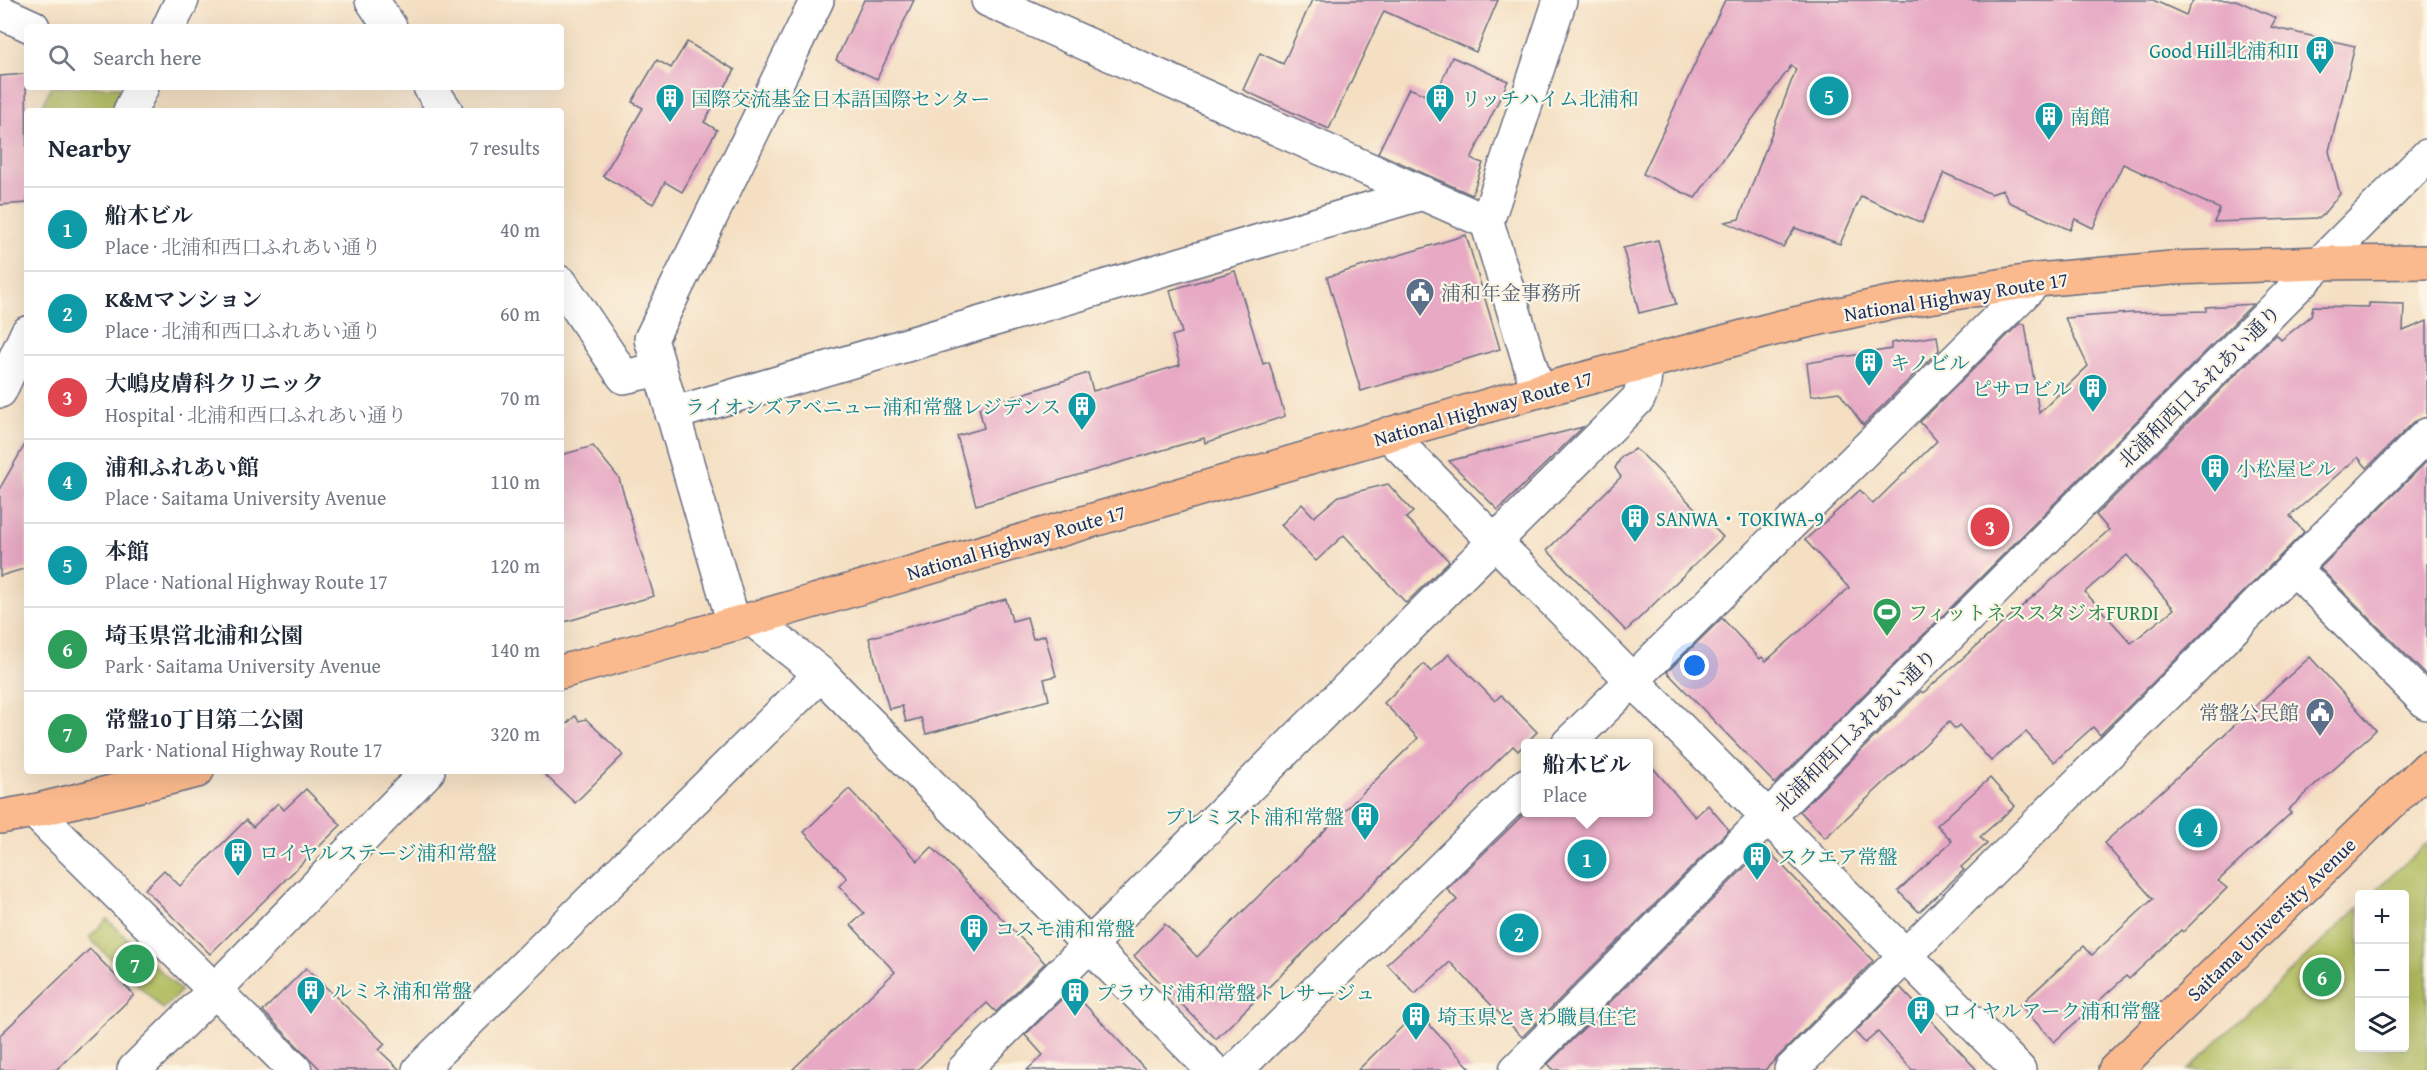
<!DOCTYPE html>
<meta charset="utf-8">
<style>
body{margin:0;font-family:"Gentium Book Plus","Noto Serif JP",serif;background:#f6f6f7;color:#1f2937}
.controls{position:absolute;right:18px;bottom:18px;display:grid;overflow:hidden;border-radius:6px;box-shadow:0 6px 24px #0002}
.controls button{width:54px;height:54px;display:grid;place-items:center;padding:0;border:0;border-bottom:2px solid #e0e1e3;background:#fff;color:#1f2937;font:30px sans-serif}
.you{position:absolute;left:1695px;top:666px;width:21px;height:21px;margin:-15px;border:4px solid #fff;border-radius:50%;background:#1a73e8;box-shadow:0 0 0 9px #1a73e833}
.badge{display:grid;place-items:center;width:39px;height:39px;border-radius:50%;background:#111827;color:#fff;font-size:20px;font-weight:700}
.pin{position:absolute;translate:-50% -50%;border:3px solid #fff;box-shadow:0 2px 6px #0006}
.popup{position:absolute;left:1521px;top:739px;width:132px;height:78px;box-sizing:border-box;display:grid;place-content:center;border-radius:6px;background:#fff;filter:drop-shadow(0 2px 4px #0005);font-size:20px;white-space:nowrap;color:#747a83}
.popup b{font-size:22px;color:#1f2937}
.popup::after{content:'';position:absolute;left:50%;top:100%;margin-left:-12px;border:12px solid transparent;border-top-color:#fff}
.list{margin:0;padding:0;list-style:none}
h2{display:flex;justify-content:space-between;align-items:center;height:78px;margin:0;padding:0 24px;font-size:26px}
h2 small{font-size:20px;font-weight:400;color:#747a83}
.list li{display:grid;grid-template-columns:39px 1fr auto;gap:18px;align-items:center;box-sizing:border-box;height:84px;padding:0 24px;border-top:2px solid #e0e1e3}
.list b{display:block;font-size:22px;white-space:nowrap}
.list p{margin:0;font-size:20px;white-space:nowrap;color:#747a83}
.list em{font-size:20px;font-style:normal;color:#747a83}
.icon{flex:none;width:33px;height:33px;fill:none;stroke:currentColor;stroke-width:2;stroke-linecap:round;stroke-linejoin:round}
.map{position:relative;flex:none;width:2427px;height:1070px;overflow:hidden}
.search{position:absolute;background:#fff;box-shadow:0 6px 24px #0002;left:24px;top:24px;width:540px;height:66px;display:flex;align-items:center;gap:15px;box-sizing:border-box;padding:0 21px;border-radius:6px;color:#747a83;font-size:22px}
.panel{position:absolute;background:#fff;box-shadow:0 6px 24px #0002;left:24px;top:108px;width:540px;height:666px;border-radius:6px}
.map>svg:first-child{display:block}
</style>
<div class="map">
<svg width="2427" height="1070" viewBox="0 0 2427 1070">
<rect width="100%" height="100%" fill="#fcf5e5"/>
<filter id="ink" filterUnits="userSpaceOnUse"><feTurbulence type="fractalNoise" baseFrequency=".0167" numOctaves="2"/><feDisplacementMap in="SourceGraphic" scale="12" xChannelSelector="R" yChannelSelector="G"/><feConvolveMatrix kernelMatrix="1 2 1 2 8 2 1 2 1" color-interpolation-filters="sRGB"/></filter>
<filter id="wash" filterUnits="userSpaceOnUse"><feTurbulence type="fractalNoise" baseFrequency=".008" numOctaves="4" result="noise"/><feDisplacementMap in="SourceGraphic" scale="24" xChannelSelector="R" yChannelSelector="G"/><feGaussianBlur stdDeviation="1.35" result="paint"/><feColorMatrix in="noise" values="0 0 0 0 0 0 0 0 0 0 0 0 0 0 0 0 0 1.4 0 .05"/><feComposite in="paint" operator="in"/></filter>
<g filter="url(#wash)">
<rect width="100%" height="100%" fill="#f4dfc2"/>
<g fill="#b1bc5e" stroke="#66765e" stroke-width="1.5">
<polygon points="51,87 120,87 124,96 115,111 51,111 42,107"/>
<polygon points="2427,843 2427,1070 2187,1070 2359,907 2360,1048 2404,1048 2404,894 2372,894"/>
<polygon points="107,919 181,991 163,1009 89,938"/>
</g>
<g id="blocks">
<g fill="#e7a9c4" fill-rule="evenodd">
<polygon points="864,0 914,0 877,79 836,60"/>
<polygon points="1312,0 1498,0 1476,52 1384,11 1329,129 1243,90 1260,53 1283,64"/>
<polygon points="1725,0 2153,0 2186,15 2193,0 2236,0 2276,18 2271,27 2355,46 2329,151 2340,194 2320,218 2214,222 2220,209 2123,164 2093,228 2075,219 2070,230 2009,202 2003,190 1991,194 1944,173 1922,223 1861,196 1840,244 1795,228 1783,247 1725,222 1739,219 1796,69 1791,66 1695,198 1643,174"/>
<polygon points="687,42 735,70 704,122 717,130 682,192 665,182 653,204 603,176 643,108 632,102 657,60 671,68"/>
<polygon points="1452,57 1508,81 1471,159 1483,163 1472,195 1378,153 1409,88 1434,99"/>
<polygon points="26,74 27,203 0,205 0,76"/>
<polygon points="1466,235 1500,349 1361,391 1327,277"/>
<polygon points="1658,240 1676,304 1639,313 1623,248"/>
<polygon points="1235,271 1263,364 1269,362 1285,416 1205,443 1204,438 976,505 957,436 984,428 979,408 1088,373 1093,391 1180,365 1172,336 1182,333 1170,290"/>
<path d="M2369 303 2404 304 2403 331 2427 321V417L2414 422 2367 468 2358 457 2290 516 2304 532 2100 735 2093 727 2054 762 2026 732 1991 761 1959 725 1955 729 1949 722 1825 838 1800 811 1921 691 1923 693 2109 530 2096 515 2276 334 2281 340 2311 316 2313 306 2369 307ZM2127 555 2174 609 2131 643 2085 592Z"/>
<polygon points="2253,304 1775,784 1667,672 1722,618 1760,659 1762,657 1766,661 1849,588 1805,540 1860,490 1873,504 1937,441 1920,422 2019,324 2025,324 2039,413 2088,366 2065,318 2131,313 2206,311 2206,307"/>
<polygon points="1937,336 1939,350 1863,425 1839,392 1811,396 1807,363 1891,349 1891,343"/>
<polygon points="1583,427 1498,510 1449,461"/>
<polygon points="27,441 27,568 0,576 0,488"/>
<polygon points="593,446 619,478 654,596 561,623 561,455"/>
<polygon points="1635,449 1644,456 1723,537 1626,631 1547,550 1621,477 1615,468 1622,456"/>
<polygon points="2427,461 2427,676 2320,568"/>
<polygon points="1388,484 1413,512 1406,518 1449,561 1406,603 1344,535 1316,561 1281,525 1302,504 1314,517 1339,496"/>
<polygon points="1006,599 1012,621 1027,617 1033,639 1045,635 1056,676 1044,679 1049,700 926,734 921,718 906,722 902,706 889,709 869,638"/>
<polygon points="1449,654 1495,701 1501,695 1537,732 1518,751 1513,746 1216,1039 1134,956 1165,924 1197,957 1418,738 1384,703 1424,664 1431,672"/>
<polygon points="2310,657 2376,730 2288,810 2291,813 2218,881 2227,888 2183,932 2181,930 2129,979 2126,976 2054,1042 2020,1005 2084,946 2092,955 2153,899 2104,843"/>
<polygon points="575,716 579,721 586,719 623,755 575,803 541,771 561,771 561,729"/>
<polygon points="1648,762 1695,817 1708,805 1729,830 1522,1037 1450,962 1415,994 1387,964 1457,900 1447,889 1525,813 1648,813"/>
<polygon points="1990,778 2015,806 1980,837 1987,844 1961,867 1964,870 1919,912 1898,891 1952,841 1937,825"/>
<polygon points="306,789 341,825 210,954 145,889 164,870 180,886 246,820 253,827 278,803 284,810"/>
<polygon points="849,789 918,861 932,847 1045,963 996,1012 987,1003 917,1070 792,1070 895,972 851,925 864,913 839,886 847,878 804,832"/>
<polygon points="1765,847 1873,961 1765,1070 1554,1070 1548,1064"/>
<polygon points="90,949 134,995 56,1070 0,1070 0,1035"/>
<polygon points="306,968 385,1044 379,1050 400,1070 321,1070 263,1011"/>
<polygon points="1900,987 1977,1070 1912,1070 1878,1032 1865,1043 1855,1032"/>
<polygon points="1071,990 1076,995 1146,1070 1027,1070 1043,1055 1025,1035"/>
<polygon points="1417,1012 1472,1070 1358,1070"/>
</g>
</g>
</g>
<g filter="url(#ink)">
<use href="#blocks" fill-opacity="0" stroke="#676d81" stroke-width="1.5"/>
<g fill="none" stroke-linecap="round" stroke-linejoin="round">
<g stroke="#676d81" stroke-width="36">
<g id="street">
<polyline points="372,0 390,27"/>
<polyline points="988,0 1487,222"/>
<polyline points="0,12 33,27"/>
<polyline points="169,27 182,0"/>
<polyline points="430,87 446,111"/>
<polyline points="130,111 142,87"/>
<polyline points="561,283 624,377 659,369"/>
<polyline points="0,391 27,333"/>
<polyline points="1538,391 1487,222 1560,0"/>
<polyline points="672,414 1423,193"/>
<polyline points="1388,434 2019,1070"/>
<polyline points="2295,569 2427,703"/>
<polyline points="752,619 821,674 1213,1070"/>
<polyline points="734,624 651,339 817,0"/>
<polyline points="1568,744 2037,280"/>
<polyline points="34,811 295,1070"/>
<polyline points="134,1070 213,992 428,771"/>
<polyline points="419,1070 821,674"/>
<path d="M964 1070 1638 399C1644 386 1647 379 1642 365"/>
<polyline points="1236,1070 1526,785"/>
<polyline points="1516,1070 2427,156"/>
<polyline points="1791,1070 2427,435"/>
</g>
</g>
<g stroke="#676d81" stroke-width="36">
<g id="highway">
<polyline points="561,672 752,619 1538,391 1785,326 1884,304 2037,280 2172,268 2322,263 2427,262"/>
<polyline points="0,817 34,811 197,771"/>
<polyline points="2115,1070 2427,768"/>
</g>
</g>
<use href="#street" stroke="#fff" stroke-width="33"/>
<use href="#highway" stroke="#fbba8d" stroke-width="33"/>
</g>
</g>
<defs>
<g id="building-pin" transform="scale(1.5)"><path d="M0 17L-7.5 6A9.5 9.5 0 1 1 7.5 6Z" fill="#0f9aa8" stroke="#fcf5e5"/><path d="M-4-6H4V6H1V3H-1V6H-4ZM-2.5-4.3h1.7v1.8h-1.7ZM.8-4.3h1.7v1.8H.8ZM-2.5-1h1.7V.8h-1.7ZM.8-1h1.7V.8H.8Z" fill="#fff"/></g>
<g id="civic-pin" transform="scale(1.5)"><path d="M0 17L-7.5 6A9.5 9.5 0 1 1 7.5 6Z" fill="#5c6f8a" stroke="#fcf5e5"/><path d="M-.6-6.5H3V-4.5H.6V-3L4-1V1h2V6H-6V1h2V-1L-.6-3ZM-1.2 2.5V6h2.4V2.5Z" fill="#fff"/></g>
<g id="stadium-pin" transform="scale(1.5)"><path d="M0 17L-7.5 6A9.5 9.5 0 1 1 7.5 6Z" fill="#2e9e5b" stroke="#fcf5e5"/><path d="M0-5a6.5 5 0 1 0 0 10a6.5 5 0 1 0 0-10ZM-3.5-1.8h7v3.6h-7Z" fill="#fff"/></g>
</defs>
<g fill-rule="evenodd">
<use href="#building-pin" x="2320" y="50"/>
<use href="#building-pin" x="670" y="98"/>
<use href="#building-pin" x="1440" y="98"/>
<use href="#building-pin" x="2049" y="116"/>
<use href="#civic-pin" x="1420" y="292"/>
<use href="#building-pin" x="1869" y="362"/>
<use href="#building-pin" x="2093" y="388"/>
<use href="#building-pin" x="1082" y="406"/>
<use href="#building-pin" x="2215" y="468"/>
<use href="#building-pin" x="1635" y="518"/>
<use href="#stadium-pin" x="1887" y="612"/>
<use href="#civic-pin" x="2320" y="712"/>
<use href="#building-pin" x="1365" y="816"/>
<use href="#building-pin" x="238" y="852"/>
<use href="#building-pin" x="1757" y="856"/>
<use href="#building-pin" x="974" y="928"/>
<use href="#building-pin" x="311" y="990"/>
<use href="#building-pin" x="1075" y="992"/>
<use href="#building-pin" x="1921" y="1010"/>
<use href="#building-pin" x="1416" y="1016"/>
</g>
<g text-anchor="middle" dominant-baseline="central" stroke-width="4.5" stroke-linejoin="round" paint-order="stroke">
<g font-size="20" fill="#0d838f" stroke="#fcf5e5" text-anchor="start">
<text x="2299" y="50" text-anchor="end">Good Hill北浦和Ⅱ</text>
<text x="691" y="98">国際交流基金日本語国際センター</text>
<text x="1461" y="98">リッチハイム北浦和</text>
<text x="2070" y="116">南館</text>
<text x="1890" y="362">キノビル</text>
<text x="2072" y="388" text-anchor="end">ピサロビル</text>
<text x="1061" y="406" text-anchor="end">ライオンズアベニュー浦和常盤レジデンス</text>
<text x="2236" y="468">小松屋ビル</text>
<text x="1656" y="518">SANWA・TOKIWA-9</text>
<text x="1344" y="816" text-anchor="end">プレミスト浦和常盤</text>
<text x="259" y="852">ロイヤルステージ浦和常盤</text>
<text x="1778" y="856">スクエア常盤</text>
<text x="995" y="928">コスモ浦和常盤</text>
<text x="332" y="990">ルミネ浦和常盤</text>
<text x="1096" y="992">プラウド浦和常盤トレサージュ</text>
<text x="1942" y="1010">ロイヤルアーク浦和常盤</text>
<text x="1437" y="1016">埼玉県ときわ職員住宅</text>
</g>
<g font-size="20" fill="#4e5e75" stroke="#fcf5e5" text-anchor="start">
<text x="1441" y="292">浦和年金事務所</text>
<text x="2299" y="712" text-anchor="end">常盤公民館</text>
</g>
<g font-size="20" fill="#1b2f5e" stroke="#fcf5e5">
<text transform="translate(1956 296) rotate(-9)">National Highway Route 17</text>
<text transform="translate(2199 386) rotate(-45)">北浦和西口ふれあい通り</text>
<text transform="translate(1483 408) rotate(-16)">National Highway Route 17</text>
<text transform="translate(1016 542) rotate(-16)">National Highway Route 17</text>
<text transform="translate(1855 730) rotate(-45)">北浦和西口ふれあい通り</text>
<text transform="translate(2271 919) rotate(-44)">Saitama University Avenue</text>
</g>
<g font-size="20" fill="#27864d" stroke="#fcf5e5" text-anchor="start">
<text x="1908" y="612">フィットネススタジオFURDI</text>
</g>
</g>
</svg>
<div class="controls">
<button>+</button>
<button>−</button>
<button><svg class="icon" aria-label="layers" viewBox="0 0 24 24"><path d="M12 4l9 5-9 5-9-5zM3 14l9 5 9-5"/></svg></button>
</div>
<div class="you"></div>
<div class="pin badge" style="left:1587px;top:859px;background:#0f9aa8">1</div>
<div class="popup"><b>船木ビル</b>Place</div>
<div class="pin badge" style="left:1519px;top:933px;background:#0f9aa8">2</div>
<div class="pin badge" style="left:1990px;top:527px;background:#e0444e">3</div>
<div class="pin badge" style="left:2198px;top:828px;background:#0f9aa8">4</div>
<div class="pin badge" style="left:1829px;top:96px;background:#0f9aa8">5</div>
<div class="pin badge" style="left:2322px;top:977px;background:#2e9e5b">6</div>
<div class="pin badge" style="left:135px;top:964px;background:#2e9e5b">7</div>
<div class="search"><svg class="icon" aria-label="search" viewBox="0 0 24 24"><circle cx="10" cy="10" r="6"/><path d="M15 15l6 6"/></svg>Search here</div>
<section class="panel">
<h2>Nearby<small>7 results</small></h2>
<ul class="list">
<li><span class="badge" style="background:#0f9aa8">1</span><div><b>船木ビル</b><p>Place · 北浦和西口ふれあい通り</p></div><em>40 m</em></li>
<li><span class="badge" style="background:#0f9aa8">2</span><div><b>K&amp;Mマンション</b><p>Place · 北浦和西口ふれあい通り</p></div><em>60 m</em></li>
<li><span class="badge" style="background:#e0444e">3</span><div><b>大嶋皮膚科クリニック</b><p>Hospital · 北浦和西口ふれあい通り</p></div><em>70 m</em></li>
<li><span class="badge" style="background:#0f9aa8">4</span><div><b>浦和ふれあい館</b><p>Place · Saitama University Avenue</p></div><em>110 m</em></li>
<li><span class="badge" style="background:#0f9aa8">5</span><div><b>本館</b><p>Place · National Highway Route 17</p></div><em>120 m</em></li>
<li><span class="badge" style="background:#2e9e5b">6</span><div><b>埼玉県営北浦和公園</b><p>Park · Saitama University Avenue</p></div><em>140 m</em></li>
<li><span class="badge" style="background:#2e9e5b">7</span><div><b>常盤10丁目第二公園</b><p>Park · National Highway Route 17</p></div><em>320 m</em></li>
</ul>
</section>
</div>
